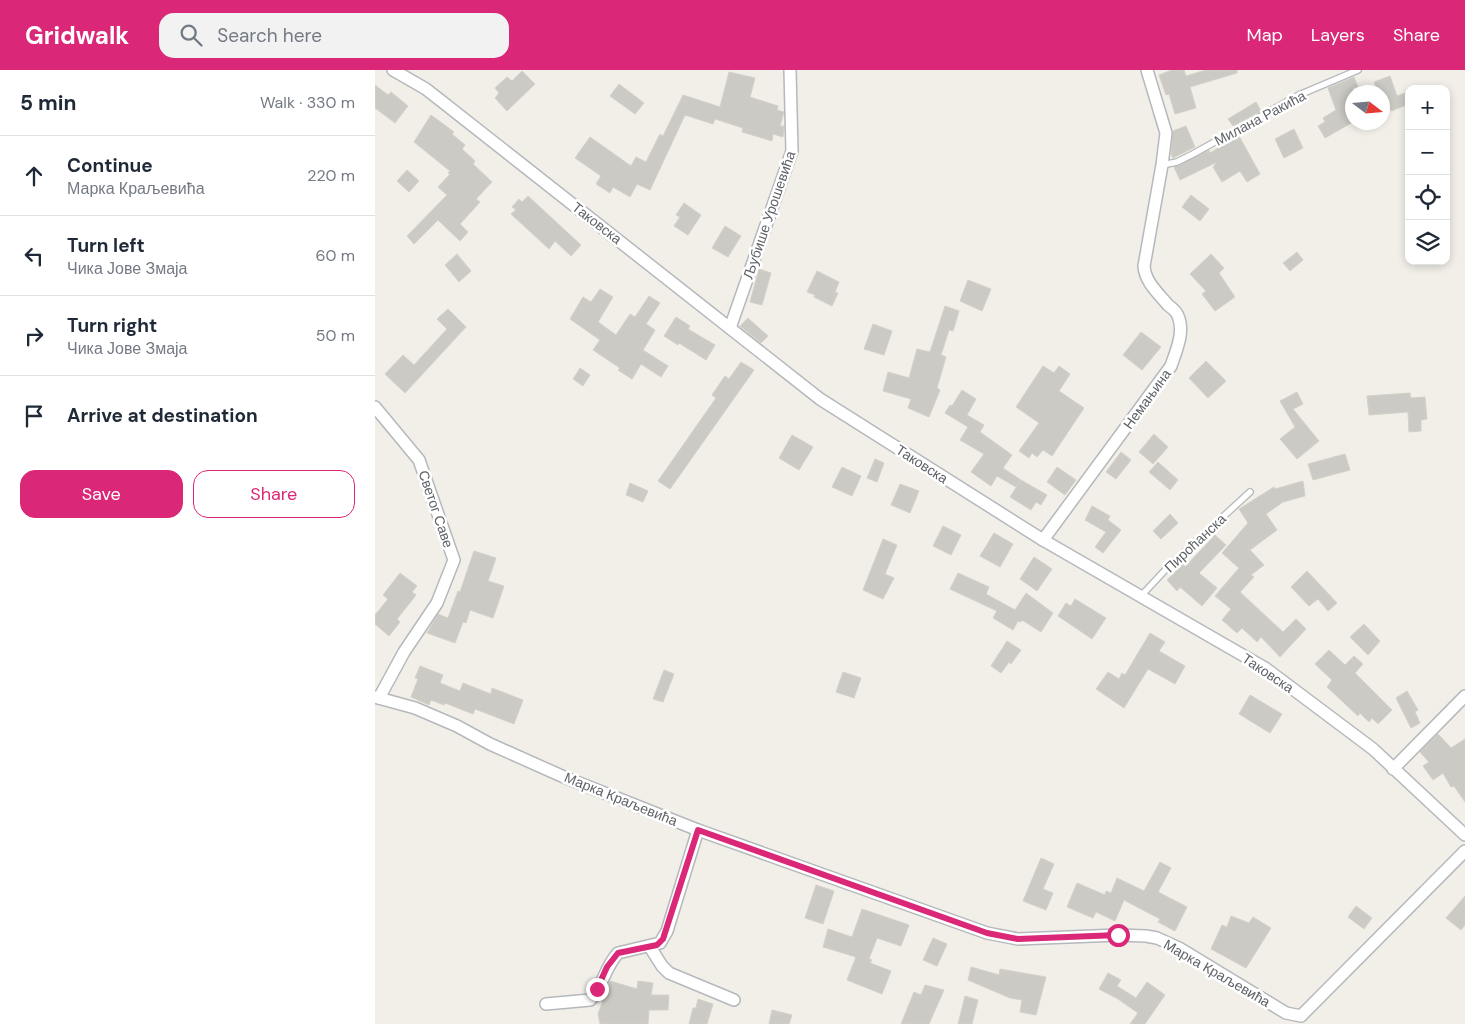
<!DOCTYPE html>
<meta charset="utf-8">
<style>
body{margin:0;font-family:"DM Sans",sans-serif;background:#f2f2f3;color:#1f2937}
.controls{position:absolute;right:15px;top:15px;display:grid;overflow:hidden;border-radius:10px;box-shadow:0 2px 8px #0003}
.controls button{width:45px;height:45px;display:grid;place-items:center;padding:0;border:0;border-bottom:1px solid #e0e1e3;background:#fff;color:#1f2937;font:25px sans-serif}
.compass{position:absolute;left:970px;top:15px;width:45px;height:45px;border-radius:50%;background:#fff;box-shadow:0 2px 8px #0003;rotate:106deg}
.stop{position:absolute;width:15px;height:15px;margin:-11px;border:4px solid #db2777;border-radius:50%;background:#fff}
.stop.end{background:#db2777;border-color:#fff;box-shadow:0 1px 5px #0008}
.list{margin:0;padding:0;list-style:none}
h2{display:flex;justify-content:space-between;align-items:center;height:65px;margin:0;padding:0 20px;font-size:21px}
h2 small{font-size:16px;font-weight:400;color:#747a83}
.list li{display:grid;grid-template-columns:32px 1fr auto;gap:15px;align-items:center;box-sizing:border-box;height:80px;padding:0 20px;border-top:1px solid #e0e1e3}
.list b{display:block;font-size:19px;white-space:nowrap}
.list p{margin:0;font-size:16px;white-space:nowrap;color:#747a83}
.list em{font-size:16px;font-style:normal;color:#747a83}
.actions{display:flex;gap:10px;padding:15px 20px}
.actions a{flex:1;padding:11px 0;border:1px solid #db2777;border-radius:15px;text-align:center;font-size:18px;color:#db2777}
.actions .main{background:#db2777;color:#fff}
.icon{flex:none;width:28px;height:28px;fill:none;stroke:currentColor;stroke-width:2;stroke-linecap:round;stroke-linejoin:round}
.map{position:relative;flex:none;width:1090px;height:954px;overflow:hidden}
header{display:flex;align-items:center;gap:30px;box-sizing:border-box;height:70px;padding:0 25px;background:#db2777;color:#fff}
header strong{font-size:24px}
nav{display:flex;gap:28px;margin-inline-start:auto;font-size:18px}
.search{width:350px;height:45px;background:#f2f2f3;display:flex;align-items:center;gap:12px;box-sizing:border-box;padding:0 18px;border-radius:15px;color:#747a83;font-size:19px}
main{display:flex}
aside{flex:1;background:#fff}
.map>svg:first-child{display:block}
</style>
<header>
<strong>Gridwalk</strong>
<div class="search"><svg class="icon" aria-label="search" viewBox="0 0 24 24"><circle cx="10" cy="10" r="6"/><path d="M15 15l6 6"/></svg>Search here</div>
<nav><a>Map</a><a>Layers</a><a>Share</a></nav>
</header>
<main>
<aside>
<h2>5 min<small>Walk · 330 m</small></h2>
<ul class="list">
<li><svg class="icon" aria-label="ahead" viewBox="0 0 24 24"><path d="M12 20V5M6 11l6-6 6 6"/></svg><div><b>Continue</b><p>Марка Краљевића</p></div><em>220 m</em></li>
<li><svg class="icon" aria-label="left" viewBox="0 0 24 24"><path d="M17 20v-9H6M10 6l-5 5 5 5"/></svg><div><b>Turn left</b><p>Чика Јове Змаја</p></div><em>60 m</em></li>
<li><svg class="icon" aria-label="right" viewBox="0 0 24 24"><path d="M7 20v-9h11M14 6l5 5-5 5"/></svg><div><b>Turn right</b><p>Чика Јове Змаја</p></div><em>50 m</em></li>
<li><svg class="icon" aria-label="arrive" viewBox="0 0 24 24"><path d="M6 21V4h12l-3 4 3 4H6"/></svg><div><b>Arrive at destination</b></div></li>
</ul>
<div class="actions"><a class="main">Save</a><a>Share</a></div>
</aside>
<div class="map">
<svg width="1090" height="954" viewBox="0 0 1090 954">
<rect width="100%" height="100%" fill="#f1efe8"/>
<g fill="#cccac5" stroke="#d6d1c6">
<polygon points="797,0 809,0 811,6 831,0 862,0 862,3 815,17 821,38 800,44 794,24 791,25 784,5"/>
<polygon points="147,1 160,14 132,41 120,28 124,23 120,18 132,7 137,11"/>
<polygon points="354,2 380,8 375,27 403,36 402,40 409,42 405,56 409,56 408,67 398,64 397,71 367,62 368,58 340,49 338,54 310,45 275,120 262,114 255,127 238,117 235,123 221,114 226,106 200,88 215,67 256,96 261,87 271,92 285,64 288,66 308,25 345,37"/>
<polygon points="1015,6 1022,26 1030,23 1034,32 1034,34 1016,41 1008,22 1003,22 999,12"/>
<polygon points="979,7 983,17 978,18 978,52 950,68 943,56 950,52 948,48 961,40 953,18"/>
<polygon points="244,14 269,33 260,44 235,26"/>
<polygon points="0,15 13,25 16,22 33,36 20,53 0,38"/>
<polygon points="881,32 886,41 858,56 853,49"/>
<polygon points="56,45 79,62 77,64 90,75 87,79 100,91 98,94 117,112 101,129 105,132 85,154 93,162 85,171 63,150 39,174 32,166 72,125 63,117 75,104 73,103 75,101 39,72"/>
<polygon points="811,56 820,77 798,88 796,84 798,61"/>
<polygon points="919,59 928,78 909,88 900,69"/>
<polygon points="864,66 885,104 872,112 865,101 847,112 838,97 842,92 805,110 799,97 834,80 835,83"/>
<polygon points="32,100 44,111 34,122 22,111"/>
<polygon points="816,125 834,139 825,151 807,137"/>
<polygon points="153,126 206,175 196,186 180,171 174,179 136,144 141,140 137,137 144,129 147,132"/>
<polygon points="309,133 326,145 313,165 299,156 305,147 301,145"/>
<polygon points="350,156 366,166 353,187 337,178"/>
<polygon points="922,182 928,190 915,201 908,193"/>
<polygon points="82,184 96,201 84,212 70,195"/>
<polygon points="836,184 849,198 844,203 860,227 840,241 827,224 831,221 815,204"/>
<polygon points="384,199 396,203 387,235 375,232"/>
<polygon points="442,201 464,212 460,222 463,223 457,236 439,227 440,225 432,222"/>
<polygon points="593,210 616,219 607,241 585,231"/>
<polygon points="225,219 238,227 223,252 241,265 255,244 260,247 274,226 285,233 271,254 280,260 268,280 293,296 286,307 266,294 257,309 243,300 245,298 218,280 225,270 195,249 208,227 216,232"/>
<polygon points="570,236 584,241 578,261 574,260 566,285 571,287 562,318 565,320 554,347 533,338 536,329 508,321 513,302 534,308 542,279 555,282"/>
<polygon points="73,239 91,257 30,323 10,304 28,285 39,295 72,259 62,249"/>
<polygon points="301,247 315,256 313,259 340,275 331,290 304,273 303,275 289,266"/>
<polygon points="373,248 393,266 386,273 365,256"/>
<polygon points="498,254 517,261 509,285 489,279"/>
<polygon points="766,262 786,277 767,300 748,285"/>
<polygon points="831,291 851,311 833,328 814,308"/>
<polygon points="366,292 379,300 295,419 283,411 341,328 337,325 350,306 354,309"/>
<polygon points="668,296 679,303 684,296 695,304 684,321 709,338 677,386 668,380 662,387 657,383 654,388 644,381 664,353 641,337"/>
<polygon points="205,298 215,305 208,316 198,309"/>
<polygon points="587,320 601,329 592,345 609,355 605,362 637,385 628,398 646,410 641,417 622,406 616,416 596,402 609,384 585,370 593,357 570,343 575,335 577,336"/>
<polygon points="922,322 928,334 918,339 944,371 922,389 905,369 920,357 905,331"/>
<polygon points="1035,323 1036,328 1050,327 1052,349 1046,350 1046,361 1034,362 1033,342 994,345 992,326"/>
<polygon points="779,364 793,377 778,394 764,382"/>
<polygon points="417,365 438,377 424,400 404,388"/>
<polygon points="746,382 756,390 741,409 731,402"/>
<polygon points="970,384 975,400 938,410 933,394"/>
<polygon points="500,389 509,393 502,412 492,408"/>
<polygon points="783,392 803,410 795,420 774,402"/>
<polygon points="467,397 486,406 477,426 457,417"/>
<polygon points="682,397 701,410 690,425 672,412"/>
<polygon points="646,410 672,425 666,435 661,432 656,440 635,427"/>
<polygon points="928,411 930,426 908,432 891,444 902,460 875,480 889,495 876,505 879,507 865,522 908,562 921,549 931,559 905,587 886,567 882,572 867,558 862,563 847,550 856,539 840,526 864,498 847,483 873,453 864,439 899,417 900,419"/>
<polygon points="255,413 273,421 268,432 251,425"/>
<polygon points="525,414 544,421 535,443 516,435"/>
<polygon points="717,436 735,446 733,450 746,460 728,483 720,477 731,462 710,450"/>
<polygon points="795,444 803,453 786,469 778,461"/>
<polygon points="568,456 586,465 576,485 558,476"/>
<polygon points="619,463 638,474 625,497 605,486"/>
<polygon points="840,465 851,475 824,503 842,518 827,536 805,517 802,521 792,510 808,494 810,497"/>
<polygon points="508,469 522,475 510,504 519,508 508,529 488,520"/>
<polygon points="99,481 121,488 113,511 129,516 118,548 95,540 91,553 88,552 80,573 52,563 63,544 73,548 83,521 85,522"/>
<polygon points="659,487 677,499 662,521 645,509"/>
<polygon points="932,501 962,533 953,541 943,529 934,536 916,517"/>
<polygon points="25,503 42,516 37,522 41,525 22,549 25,552 14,566 0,554 0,545 13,529 8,525"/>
<polygon points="583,503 614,517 611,524 640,540 651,523 678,543 666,562 647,550 646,552 643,551 638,560 618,548 622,541 575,519"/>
<polygon points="700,529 731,548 717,569 683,546 691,533 696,536"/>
<polygon points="989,554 1005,571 993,585 975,567"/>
<polygon points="775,563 790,572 784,581 810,596 800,614 773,599 749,638 721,619 733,602 744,609 747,603 750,605"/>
<polygon points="632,571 646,580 636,594 634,592 626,603 616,596"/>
<polygon points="954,580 970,595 979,586 988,594 980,603 1017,640 1003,654 997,648 994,652 985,643 983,646 952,617 957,610 940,594"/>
<polygon points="45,596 68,605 65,613 85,621 88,613 116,624 117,618 148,630 139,654 100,639 98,644 70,633 69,635 56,630 54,635 36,627 43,609 40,608"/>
<polygon points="289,600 299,604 288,632 278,629"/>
<polygon points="468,602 486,608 479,628 461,622"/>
<polygon points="1032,621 1043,640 1040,642 1045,653 1036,658 1021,628"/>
<polygon points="875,625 907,644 895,663 864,644"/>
<polygon points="1063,664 1076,678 1090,669 1090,732 1079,716 1076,717 1068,703 1058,710 1048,696 1054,692 1045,682"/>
<polygon points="666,788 679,794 668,819 678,823 671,840 648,831"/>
<polygon points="785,792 796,798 783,822 812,837 800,861 783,852 785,849 749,830 740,851 721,842 718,848 692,837 702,813 730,825 731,821 736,823 742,808 769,821"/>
<polygon points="441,815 459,821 448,854 430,848"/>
<polygon points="1090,826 1090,855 1086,860 1071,848"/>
<polygon points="981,836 997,848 989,859 973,847"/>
<polygon points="487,839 534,855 526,876 502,868 494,889 497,890 495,893 516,901 507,924 472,910 481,887 448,877 453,859 477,867"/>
<polygon points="856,846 874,853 878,847 896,858 871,898 836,879 847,855 852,857"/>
<polygon points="558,868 572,874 562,896 548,890"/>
<polygon points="596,897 624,905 625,899 671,907 661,945 645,942 647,930 635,928 593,910"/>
<polygon points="733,903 746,910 742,916 761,928 772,912 790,925 770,954 755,954 763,943 743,929 724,919"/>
<polygon points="235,911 262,919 263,911 278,913 276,925 294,925 293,940 274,940 273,954 225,954 223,944"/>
<polygon points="550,915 569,920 554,954 526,954 539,922 546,925"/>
<polygon points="590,926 603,930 597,954 583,954"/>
<polygon points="323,929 338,934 332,954 314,954 318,938 321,938"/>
<polygon points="397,940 417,945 414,954 394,954"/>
</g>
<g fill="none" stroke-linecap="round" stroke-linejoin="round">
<g stroke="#b5b8bc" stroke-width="8">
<g id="lane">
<polyline points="787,95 802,92 818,84 924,25 983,0"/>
<polyline points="766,526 792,498 875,422"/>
</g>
</g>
<g stroke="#b5b8bc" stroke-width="14">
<g id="street">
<polyline points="18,0 51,19 445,329 668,470 890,598 998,679 1090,765"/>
<polyline points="355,258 417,81 415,0"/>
<polyline points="0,337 44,390 79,490 62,533 29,582 4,628"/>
<path d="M668 470 796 296C801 281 810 262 803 246 802 242 797 238 793 235 783 223 770 212 769 196L787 95 791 63 772 0"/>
<polyline points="0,627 40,638 82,656 115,674 189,707 323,760 612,863 643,869 743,865 771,866 782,868 804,878 911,943 926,946 1090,781"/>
<polyline points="1018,699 1090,626"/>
<polyline points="275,877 287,896 294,903 359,930"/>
<path d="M171 934 215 930C227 918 230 897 243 883L285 873 292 861 323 760"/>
</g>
</g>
<use href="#lane" stroke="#fff" stroke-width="5.5"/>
<use href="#street" stroke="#fff" stroke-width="11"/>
</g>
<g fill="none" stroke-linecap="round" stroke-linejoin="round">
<polyline stroke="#db2777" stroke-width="6" points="222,919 232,897 243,883 282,875 288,869 323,760 612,863 643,869 743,865"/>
</g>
<g text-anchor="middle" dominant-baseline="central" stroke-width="5" stroke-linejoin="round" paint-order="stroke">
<g font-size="14" fill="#5f6368" stroke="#fff">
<text transform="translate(885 48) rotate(-28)">Милана Ракића</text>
<text transform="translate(394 145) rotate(-71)">Љубише Урошевића</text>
<text transform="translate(222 153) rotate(38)">Таковска</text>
<text transform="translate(772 329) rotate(-54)">Немањина</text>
<text transform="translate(547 394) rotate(33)">Таковска</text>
<text transform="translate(61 439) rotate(71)">Светог Саве</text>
<text transform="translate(820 473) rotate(-43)">Пироћанска</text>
<text transform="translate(893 603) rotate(34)">Таковска</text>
<text transform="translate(246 729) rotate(22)">Марка Краљевића</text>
<text transform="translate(842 903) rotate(30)">Марка Краљевића</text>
</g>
</g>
</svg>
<div class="controls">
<button>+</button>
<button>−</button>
<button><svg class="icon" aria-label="locate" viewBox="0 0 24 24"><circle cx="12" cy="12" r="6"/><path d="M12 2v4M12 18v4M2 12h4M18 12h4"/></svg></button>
<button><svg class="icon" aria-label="layers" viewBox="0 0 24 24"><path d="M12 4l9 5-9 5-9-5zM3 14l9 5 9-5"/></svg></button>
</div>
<svg class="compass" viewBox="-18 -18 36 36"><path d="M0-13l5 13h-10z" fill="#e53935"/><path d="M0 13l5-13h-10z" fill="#747a83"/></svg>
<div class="stop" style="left:743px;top:865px"></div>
<div class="stop end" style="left:222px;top:919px"></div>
</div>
</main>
